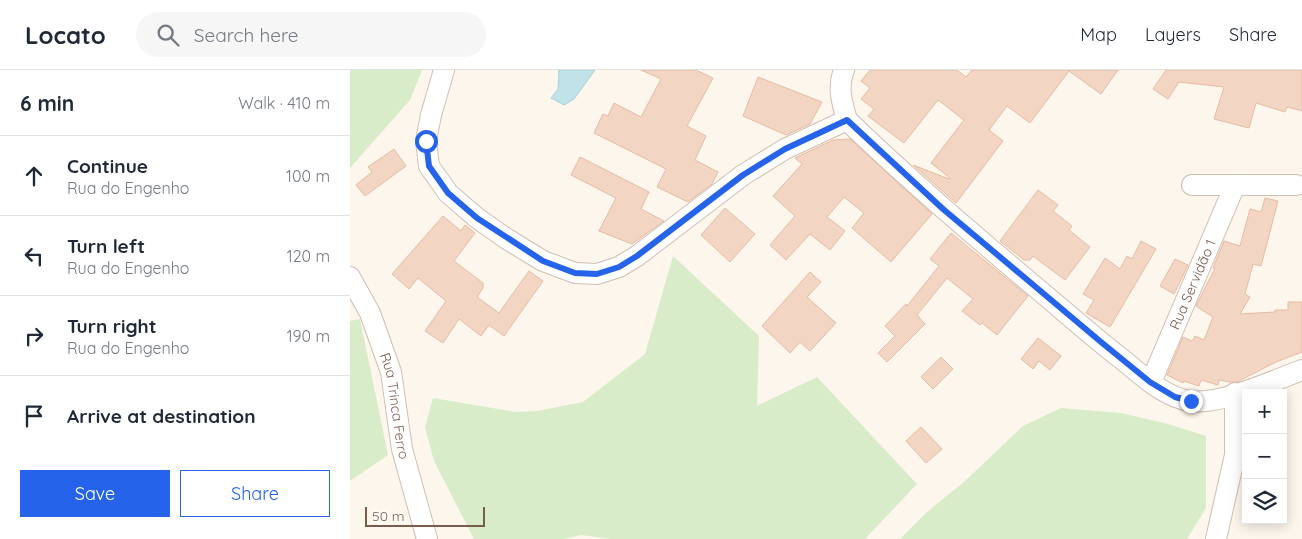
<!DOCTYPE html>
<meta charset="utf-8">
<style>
body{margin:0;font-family:Quicksand,sans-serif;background:#f6f6f7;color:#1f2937}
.controls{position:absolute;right:15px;bottom:15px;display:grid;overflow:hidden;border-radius:0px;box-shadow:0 2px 12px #0003}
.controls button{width:45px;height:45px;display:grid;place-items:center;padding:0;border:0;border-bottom:1px solid #e0e1e3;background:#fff;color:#1f2937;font:25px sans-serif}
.scale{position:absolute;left:15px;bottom:12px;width:120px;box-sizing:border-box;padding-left:5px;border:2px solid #7a5c4d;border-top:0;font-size:14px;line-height:18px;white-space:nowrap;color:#7a5c4d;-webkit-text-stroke:4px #fffaf3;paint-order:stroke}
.stop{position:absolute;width:15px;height:15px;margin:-11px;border:4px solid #2563eb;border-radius:50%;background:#fff}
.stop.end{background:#2563eb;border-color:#fff;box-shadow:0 1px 5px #0008}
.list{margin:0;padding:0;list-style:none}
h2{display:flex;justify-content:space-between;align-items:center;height:65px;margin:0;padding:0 20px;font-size:21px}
h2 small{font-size:16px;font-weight:400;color:#747a83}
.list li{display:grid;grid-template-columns:32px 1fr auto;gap:15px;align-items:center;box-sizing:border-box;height:80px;padding:0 20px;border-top:1px solid #e0e1e3}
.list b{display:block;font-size:19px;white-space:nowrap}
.list p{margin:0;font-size:16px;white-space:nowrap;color:#747a83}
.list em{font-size:16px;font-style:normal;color:#747a83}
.actions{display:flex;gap:10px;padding:15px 20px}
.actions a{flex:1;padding:11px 0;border:1px solid #2563eb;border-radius:0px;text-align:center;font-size:18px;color:#2563eb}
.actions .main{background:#2563eb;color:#fff}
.icon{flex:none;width:28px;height:28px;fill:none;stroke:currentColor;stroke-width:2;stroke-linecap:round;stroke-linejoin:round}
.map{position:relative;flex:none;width:952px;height:469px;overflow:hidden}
header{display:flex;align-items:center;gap:30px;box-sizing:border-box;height:70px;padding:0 25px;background:#fff;border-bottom:1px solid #e0e1e3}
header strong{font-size:24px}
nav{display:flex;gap:28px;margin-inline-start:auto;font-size:18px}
.search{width:350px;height:45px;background:#f6f6f7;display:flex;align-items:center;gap:12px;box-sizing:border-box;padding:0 18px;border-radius:28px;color:#747a83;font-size:19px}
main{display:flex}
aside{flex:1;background:#fff}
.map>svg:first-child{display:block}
</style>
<header>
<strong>Locato</strong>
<div class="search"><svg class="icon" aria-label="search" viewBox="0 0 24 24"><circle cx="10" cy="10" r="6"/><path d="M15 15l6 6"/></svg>Search here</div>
<nav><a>Map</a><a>Layers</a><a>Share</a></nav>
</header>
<main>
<aside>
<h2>6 min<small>Walk · 410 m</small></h2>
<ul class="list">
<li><svg class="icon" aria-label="ahead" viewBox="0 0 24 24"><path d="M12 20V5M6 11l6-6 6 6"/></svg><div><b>Continue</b><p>Rua do Engenho</p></div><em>100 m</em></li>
<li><svg class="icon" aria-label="left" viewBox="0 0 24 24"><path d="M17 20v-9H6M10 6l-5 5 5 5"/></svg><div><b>Turn left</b><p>Rua do Engenho</p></div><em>120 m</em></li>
<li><svg class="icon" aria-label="right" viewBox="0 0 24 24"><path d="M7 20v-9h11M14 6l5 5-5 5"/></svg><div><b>Turn right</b><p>Rua do Engenho</p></div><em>190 m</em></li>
<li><svg class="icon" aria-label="arrive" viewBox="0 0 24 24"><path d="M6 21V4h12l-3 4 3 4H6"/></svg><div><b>Arrive at destination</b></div></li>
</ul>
<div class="actions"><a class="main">Save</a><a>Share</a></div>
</aside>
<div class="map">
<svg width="952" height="469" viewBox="0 0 952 469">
<rect width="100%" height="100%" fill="#fdf6ec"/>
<g fill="#d8ecc9">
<polygon points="0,0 72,0 60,30 0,98"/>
<polygon points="323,186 409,266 407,336 467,307 567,414 515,469 261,469 231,465 213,469 124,469 84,391 75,357 83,328 166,342 187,341 233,332 295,284"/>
<polygon points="10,249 38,385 0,411 0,251"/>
<polygon points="711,338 771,343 818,354 856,366 856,438 837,469 550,469 577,442 614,412 673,356"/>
</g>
<polygon fill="#bfe3e8" stroke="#a5d3da" points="209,0 245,0 224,29 214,35 201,28 208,19"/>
<g fill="#f3d5c3" stroke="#e6bba3">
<polygon points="291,0 346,0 363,8 337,56 356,66 345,90 368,102 362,114 338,132 307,117 316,99 244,63 253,44 258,46 264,33 291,47 311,9"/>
<polygon points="520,0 607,0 616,7 622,0 768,0 751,24 719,1 680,53 657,36 639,60 653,71 606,133 563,95 599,109 600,108 581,93 614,50 588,30 554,73 518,46 524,39 511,29 520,18 511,11"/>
<polygon points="816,0 952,0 952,41 937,37 935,42 906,33 899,58 864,49 874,17 829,12 818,29 803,19"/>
<polygon points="408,7 472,32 460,54 436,65 393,46"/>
<polygon points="500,69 582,144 541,192 502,158 514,143 494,127 477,147 495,161 480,180 460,164 436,190 420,175 445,146 423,126 452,94 445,88 483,70"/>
<polygon points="44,79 56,96 15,126 6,115 22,102 18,97"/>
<polygon points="230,87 299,122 291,139 314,151 282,174 249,161 266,128 221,105"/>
<polygon points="688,120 708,135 703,141 722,156 719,160 740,177 715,210 683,186 680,190 674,190 650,171"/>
<polygon points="915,128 928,131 911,196 903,194 895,224 900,227 890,244 925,242 925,240 938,240 938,232 952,232 952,282 926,292 887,312 880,312 869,310 868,315 851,310 849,316 834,311 833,313 817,305 833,267 842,271 845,266 854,270 863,247 846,236 865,198 863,198 874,171 890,176 900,139 911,142"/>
<polygon points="375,138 405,164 380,192 351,165"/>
<polygon points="93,146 111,161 115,155 125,163 104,191 133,213 133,218 127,227 149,243 179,201 193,211 154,266 139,255 131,266 109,249 93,273 75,261 96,231 68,208 59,219 42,204"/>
<polygon points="601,163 678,226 647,265 632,253 630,255 612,241 623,229 597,208 567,245 575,254 537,292 528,283 545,266 535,256 556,234 557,236 589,196 580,189"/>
<polygon points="791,171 806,179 760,257 736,243 744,230 733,224 755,188 770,199 777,186 782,189"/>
<polygon points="825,189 838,195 824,224 810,216"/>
<polygon points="460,202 471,212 457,227 486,253 460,281 450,272 440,283 412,256"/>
<polygon points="688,268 711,286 700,300 689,291 683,299 671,289"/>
<polygon points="591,287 603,299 583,319 571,307"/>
<polygon points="571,357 592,379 576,393 556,371"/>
</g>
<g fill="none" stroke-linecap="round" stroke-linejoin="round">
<g stroke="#d1beb0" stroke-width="22">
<g id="minor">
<polyline points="94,0 81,45 76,71 79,96 98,123 127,148 157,169 193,191 225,203 247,204 269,197 287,186 393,105 435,79 497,50"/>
<path d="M494 0C487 17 492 33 497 50"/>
<path d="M497 50C565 116 637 176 709 237 730 255 751 273 773 290 793 306 814 327 840 331 871 335 922 311 952 300"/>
<polyline points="842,115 946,115"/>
<path id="s1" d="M0 207 20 243 41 302 52 379 77 469"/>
<path id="s2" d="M801 312 885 115"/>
<polyline points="866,469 885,385 885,323"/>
</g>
</g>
<use href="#minor" stroke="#fff" stroke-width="20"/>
</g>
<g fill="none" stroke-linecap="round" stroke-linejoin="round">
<polyline stroke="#2563eb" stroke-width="6" points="76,71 79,96 98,123 127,148 193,191 225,203 247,204 269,197 287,186 393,105 435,79 497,50 593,139 751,272 800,312 825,327 841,331"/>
</g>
<g text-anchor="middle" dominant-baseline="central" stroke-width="4" stroke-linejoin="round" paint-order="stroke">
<g font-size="14" fill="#7a5c4d" stroke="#fffaf3">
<text stroke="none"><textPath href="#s2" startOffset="106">Rua Servidão 1</textPath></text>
<text stroke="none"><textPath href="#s1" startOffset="138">Rua Trinca Ferro</textPath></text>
</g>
</g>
</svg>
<div class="controls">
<button>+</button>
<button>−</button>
<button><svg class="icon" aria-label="layers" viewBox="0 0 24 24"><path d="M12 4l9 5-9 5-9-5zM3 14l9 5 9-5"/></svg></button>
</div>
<div class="scale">50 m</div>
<div class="stop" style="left:76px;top:71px"></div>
<div class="stop end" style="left:841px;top:331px"></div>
</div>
</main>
